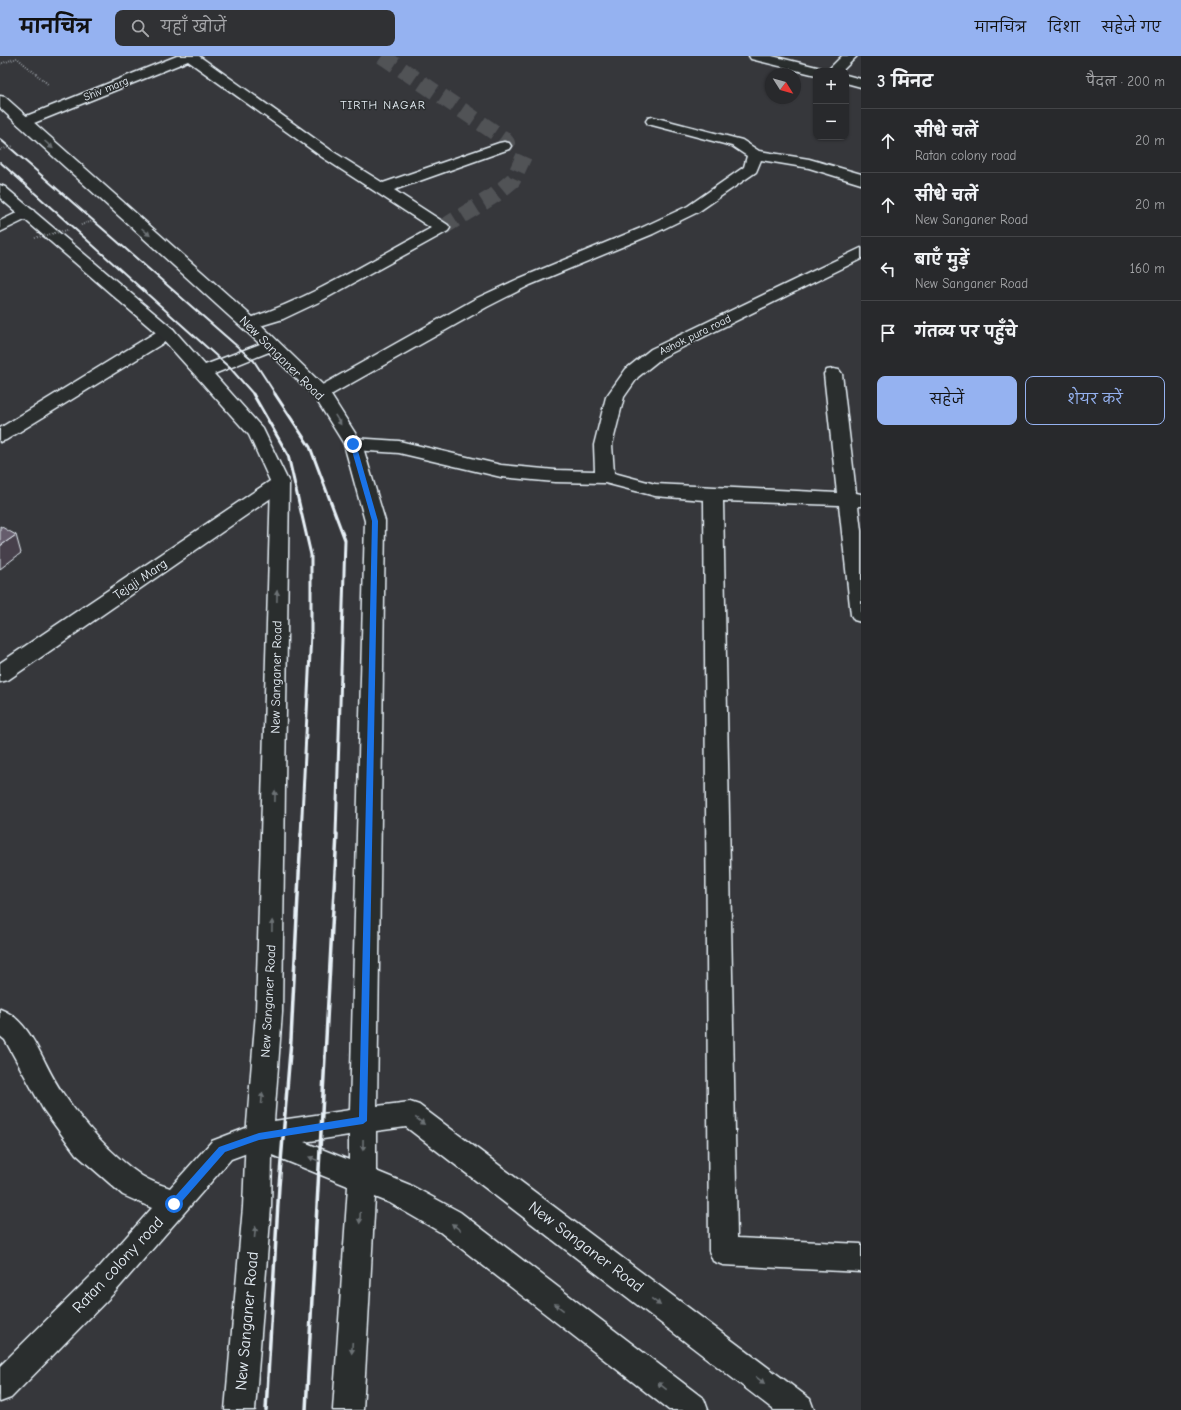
<!DOCTYPE html>
<html lang="hi">
<meta charset="utf-8">
<style>
body{margin:0;font-family:"Comic Neue","Playpen Sans Deva",sans-serif;background:#303134;color:#f1f3f6}
.controls{position:absolute;right:12px;top:12px;display:grid;overflow:hidden;border-radius:8px;box-shadow:0 1px 3px #0004}
.controls button{width:36px;height:36px;display:grid;place-items:center;padding:0;border:0;border-bottom:1px solid #444548;background:#28292c;color:#f1f3f6;font:20px sans-serif}
.compass{position:absolute;left:765px;top:12px;width:36px;height:36px;border-radius:50%;background:#28292c;box-shadow:0 1px 3px #0004;rotate:127deg}
.stop{position:absolute;width:12px;height:12px;margin:-9px;border:3px solid #1a73e8;border-radius:50%;background:#fff}
.stop.end{background:#1a73e8;border-color:#fff;box-shadow:0 1px 4px #0008}
.list{margin:0;padding:0;list-style:none}
h2{display:flex;justify-content:space-between;align-items:center;height:52px;margin:0;padding:0 16px;font-size:17px}
h2 small{font-size:13px;font-weight:400;color:#a5a6a9}
.list li{display:grid;grid-template-columns:26px 1fr auto;gap:12px;align-items:center;box-sizing:border-box;height:64px;padding:0 16px;border-top:1px solid #444548}
.list b{display:block;font-size:15px;white-space:nowrap}
.list p{margin:0;font-size:13px;white-space:nowrap;color:#a5a6a9}
.list em{font-size:13px;font-style:normal;color:#a5a6a9}
.actions{display:flex;gap:8px;padding:12px 16px}
.actions a{flex:1;padding:9px 0;border:1px solid #95b2f1;border-radius:8px;text-align:center;font-size:14px;color:#95b2f1}
.actions .main{background:#95b2f1;color:#111}
.icon{flex:none;width:22px;height:22px;fill:none;stroke:currentColor;stroke-width:2;stroke-linecap:round;stroke-linejoin:round}
.map{position:relative;flex:none;width:861px;height:1354px;overflow:hidden}
header{display:flex;align-items:center;gap:24px;box-sizing:border-box;height:56px;padding:0 20px;background:#95b2f1;color:#111}
header strong{font-size:19px}
nav{display:flex;gap:22px;margin-inline-start:auto;font-size:14px}
.search{width:280px;height:36px;background:#303134;display:flex;align-items:center;gap:10px;box-sizing:border-box;padding:0 14px;border-radius:8px;color:#a5a6a9;font-size:15px}
main{display:flex}
aside{flex:1;background:#28292c}
.map>svg:first-child{display:block}
</style>
<header>
<strong>मानचित्र</strong>
<div class="search"><svg class="icon" aria-label="search" viewBox="0 0 24 24"><circle cx="10" cy="10" r="6"/><path d="M15 15l6 6"/></svg>यहाँ खोजें</div>
<nav><a>मानचित्र</a><a>दिशा</a><a>सहेजे गए</a></nav>
</header>
<main>
<div class="map">
<svg width="861" height="1354" viewBox="0 0 861 1354">
<rect width="100%" height="100%" fill="#36373b"/>
<filter id="ink" filterUnits="userSpaceOnUse"><feTurbulence type="fractalNoise" baseFrequency=".025" numOctaves="2"/><feDisplacementMap in="SourceGraphic" scale="8" xChannelSelector="R" yChannelSelector="G"/><feConvolveMatrix kernelMatrix="1 2 1 2 8 2 1 2 1" color-interpolation-filters="sRGB"/></filter>
<g filter="url(#ink)">
<g fill="none" stroke-linecap="round" stroke-linejoin="round">
<g stroke="#515357" stroke-width="16" stroke-dasharray="16 8" stroke-linecap="butt">
<polyline points="382,0 503,82 507,87 504,90"/>
<polyline points="442,172 495,139 513,124 524,100"/>
</g>
<g stroke="#e8f1f8" stroke-width="3">
<g id="minor">
<path d="M177 0H199L332 95 383 127 499 87 504 86 509 87 511 90 509 93 394 134 448 169 450 172 448 175 321 245 283 263 250 273 244 272 242 268 244 264C310 243 370 205 431 172L322 101 188 5 29 69 24 70 19 69 17 66 19 63Z"/>
<polygon points="749,0 772,0 821,12 823,15 816,15 816,19 751,3"/>
<polygon points="842,0 857,0 842,15 827,15"/>
<polygon points="846,19 861,23 861,31 846,27"/>
<polygon points="653,61 742,84 759,95 809,103 861,118 861,128 809,112 761,104 756,116 698,156 653,178 530,229 487,251 327,341 321,343 315,341 312,337 315,333 475,243 518,223 641,172 688,150 744,111 747,100 732,90 648,68 646,65 648,62"/>
<polygon points="27,152 33,154 35,157 33,160 0,176 0,165"/>
<polygon points="861,192 861,203 663,301 638,321 624,341 612,389 614,417 655,428 837,437 824,318 827,314 833,313 839,314 842,318 856,437 861,438 861,450 858,450 861,475 861,566 854,564 851,559 839,449 723,445 737,1182 861,1188 861,1216 723,1209 713,1205 709,1195 704,444 655,440 605,427 555,426 501,421 399,397 353,394 346,392 344,388 346,384 353,382 399,385 501,409 555,414 595,415 594,389 606,341 626,313 651,293"/>
<polygon points="167,272 173,273 176,277 173,281 6,384 0,386 0,372 161,273"/>
<polygon points="280,421 287,423 289,427 287,431 8,624 0,626 0,607 273,423"/>
<path d="M0 953C33 965 43 1010 62 1036 84 1068 110 1098 142 1120 150 1125 161 1129 170 1132L212 1085 259 1067 269 1071 272 1080 269 1089 231 1103 115 1236 11 1342 0 1346V1310L95 1216 152 1152 123 1139 76 1098 43 1053 5 984 0 980Z"/>
</g>
</g>
<g stroke="#e8f1f8" stroke-width="3">
<path id="major" d="M0 40 5 41 256 264 327 333 362 388 385 465 377 1050 410 1046 419 1049 810 1343 814 1354H774L406 1071 376 1075V1115L410 1129 460 1156 704 1343 708 1354H669L440 1176 390 1147 375 1141 363 1354H333L348 1130 272 1099 271 1151 255 1354H225L243 1151 246 1080 256 956 271 427 249 379 161 281 0 142V129L5 131 173 273 205 309 260 288 0 52ZM269 296 314 340 344 388 365 465 350 1054 274 1065 282 956 289 427 263 373 214 318ZM349 1079V1104L304 1086Z"/>
</g>
<g stroke="#e8f1f8" stroke-width="2" stroke-dasharray="0.5 2" stroke-linecap="butt">
<polyline points="0,8 17,2 49,29"/>
<polyline points="0,94 13,90"/>
<polyline points="81,169 93,165"/>
</g>
<use href="#minor" fill="#2a2d2e" fill-rule="evenodd"/>
<use href="#major" fill="#2a2d2e" fill-rule="evenodd"/>
<g stroke="#e8f1f8" stroke-width="2">
<polyline points="0,83 254,305 276,339"/>
<polyline points="0,106 231,313 254,339"/>
</g>
<g stroke="#e8f1f8" stroke-width="3">
<polyline points="253,338 288,399 311,499 311,577 301,779"/>
<polyline points="275,338 310,391 345,484 336,779"/>
</g>
<g stroke="#e8f1f8" stroke-width="3.5">
<polyline points="266,1354 279,1130 291,984 301,778"/>
<polyline points="306,1354 337,778"/>
</g>
<polyline stroke="#e8f1f8" stroke-width="2" stroke-dasharray="0.5 2" stroke-linecap="butt" points="35,182 67,174"/>
</g>
<polygon fill="#47414c" stroke="#e8f1f8" points="16,479 21,497 0,513 0,490"/>
<polygon fill="#665d6d" stroke="#e8f1f8" points="0,470 16,479 0,490"/>
<defs><path id="oneway-solid" d="M-6-.8H1V-3.2L6.5 0L1 3.2V.8H-6Z"/></defs>
<g fill="#6c7275">
<use href="#oneway-solid" transform="translate(49 89) rotate(42)"/>
<use href="#oneway-solid" transform="translate(146 176) rotate(42)"/>
<use href="#oneway-solid" transform="translate(338 364) rotate(58)"/>
<use href="#oneway-solid" transform="translate(277 540) rotate(-89)"/>
<use href="#oneway-solid" transform="translate(275 740) rotate(-89)"/>
<use href="#oneway-solid" transform="translate(272 870) rotate(-89)"/>
<use href="#oneway-solid" transform="translate(262 1042) rotate(-85)"/>
<use href="#oneway-solid" transform="translate(420 1065) rotate(37)"/>
<use href="#oneway-solid" transform="translate(363 1089) rotate(91)"/>
<use href="#oneway-solid" transform="translate(314 1103) rotate(-158)"/>
<use href="#oneway-solid" transform="translate(360 1162) rotate(93)"/>
<use href="#oneway-solid" transform="translate(456 1171) rotate(-142)"/>
<use href="#oneway-solid" transform="translate(255 1176) rotate(-85)"/>
<use href="#oneway-solid" transform="translate(656 1246) rotate(37)"/>
<use href="#oneway-solid" transform="translate(559 1251) rotate(-142)"/>
<use href="#oneway-solid" transform="translate(352 1292) rotate(93)"/>
<use href="#oneway-solid" transform="translate(760 1324) rotate(37)"/>
<use href="#oneway-solid" transform="translate(662 1330) rotate(-142)"/>
</g>
</g>
<polygon fill="#1a73e8" points="353,386 356,388 378,465 367,1065 363,1068 259,1084 225,1096 177,1151 174,1152 169,1148 171,1145 219,1091 259,1077 359,1061 372,465 350,388"/>
<g text-anchor="middle" dominant-baseline="central" stroke-width="3" stroke-linejoin="round" paint-order="stroke">
<g font-size="11" fill="#e8f1f8" stroke="#2a2d2e">
<text transform="translate(106 33) rotate(-22)">Shiv marg</text>
<text transform="translate(695 279) rotate(-26)">Ashok pura road</text>
</g>
<g font-size="12" letter-spacing="1" fill="#e8f1f8" stroke="#2a2d2e">
<text x="383" y="49">TIRTH NAGAR</text>
</g>
<g font-size="13" fill="#e8f1f8" stroke="#2a2d2e">
<text transform="translate(282 302) rotate(45)">New Sanganer Road</text>
<text transform="translate(140 523) rotate(-34)">Tejaji Marg</text>
<text transform="translate(276 621) rotate(-89)">New Sanganer Road</text>
<text transform="translate(268 945) rotate(-87)">New Sanganer Road</text>
</g>
<g font-size="16" fill="#e8f1f8" stroke="#2a2d2e">
<text transform="translate(586 1191) rotate(37)">New Sanganer Road</text>
<text transform="translate(118 1209) rotate(-47)">Ratan colony road</text>
<text transform="translate(247 1265) rotate(-85)">New Sanganer Road</text>
</g>
</g>
</svg>
<div class="controls">
<button>+</button>
<button>−</button>
</div>
<svg class="compass" viewBox="-18 -18 36 36"><path d="M0-13l5 13h-10z" fill="#e53935"/><path d="M0 13l5-13h-10z" fill="#a5a6a9"/></svg>
<div class="stop" style="left:174px;top:1148px"></div>
<div class="stop end" style="left:353px;top:388px"></div>
</div>
<aside>
<h2>3 मिनट<small>पैदल · 200 m</small></h2>
<ul class="list">
<li><svg class="icon" aria-label="ahead" viewBox="0 0 24 24"><path d="M12 20V5M6 11l6-6 6 6"/></svg><div><b>सीधे चलें</b><p>Ratan colony road</p></div><em>20 m</em></li>
<li><svg class="icon" aria-label="ahead" viewBox="0 0 24 24"><path d="M12 20V5M6 11l6-6 6 6"/></svg><div><b>सीधे चलें</b><p>New Sanganer Road</p></div><em>20 m</em></li>
<li><svg class="icon" aria-label="left" viewBox="0 0 24 24"><path d="M17 20v-9H6M10 6l-5 5 5 5"/></svg><div><b>बाएँ मुड़ें</b><p>New Sanganer Road</p></div><em>160 m</em></li>
<li><svg class="icon" aria-label="arrive" viewBox="0 0 24 24"><path d="M6 21V4h12l-3 4 3 4H6"/></svg><div><b>गंतव्य पर पहुँचे</b></div></li>
</ul>
<div class="actions"><a class="main">सहेजें</a><a>शेयर करें</a></div>
</aside>
</main>
